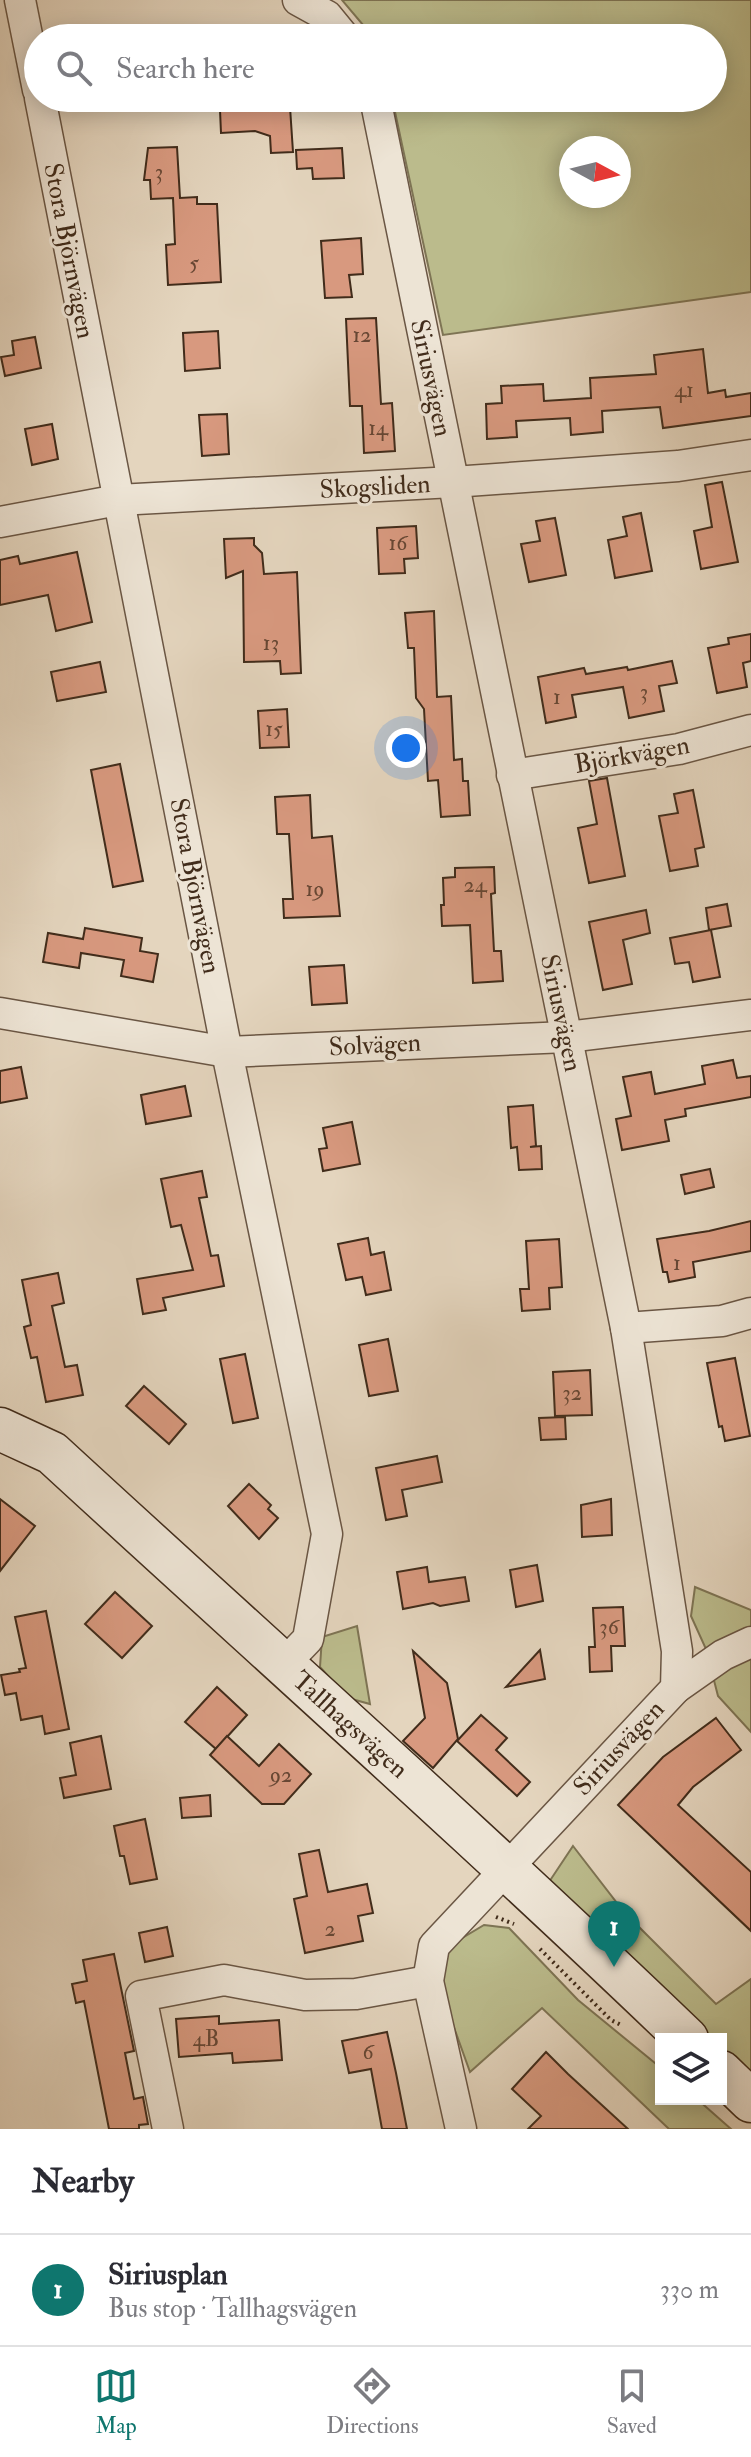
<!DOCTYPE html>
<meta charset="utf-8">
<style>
body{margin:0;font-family:"IM FELL Double Pica",serif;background:#f2f2f3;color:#2b2b33}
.controls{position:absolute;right:24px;bottom:24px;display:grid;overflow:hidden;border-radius:0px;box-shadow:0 4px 20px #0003}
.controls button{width:72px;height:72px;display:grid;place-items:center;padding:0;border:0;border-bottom:2px solid #e1e1e2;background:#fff;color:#2b2b33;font:40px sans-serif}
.compass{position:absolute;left:559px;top:136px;width:72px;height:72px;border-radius:50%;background:#fff;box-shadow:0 4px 20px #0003;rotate:97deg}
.you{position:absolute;left:406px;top:748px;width:28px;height:28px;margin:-20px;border:6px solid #fff;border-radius:50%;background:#1a73e8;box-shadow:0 0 0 12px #1a73e833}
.badge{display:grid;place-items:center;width:52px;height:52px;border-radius:50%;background:#0f766e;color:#fff;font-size:26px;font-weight:700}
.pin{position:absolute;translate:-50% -66px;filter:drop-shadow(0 2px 4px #0008)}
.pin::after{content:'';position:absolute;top:42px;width:28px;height:24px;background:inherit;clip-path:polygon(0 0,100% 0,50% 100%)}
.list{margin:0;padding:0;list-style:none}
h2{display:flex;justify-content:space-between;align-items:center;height:104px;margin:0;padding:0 32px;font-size:34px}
h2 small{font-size:26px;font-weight:400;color:#7c7c81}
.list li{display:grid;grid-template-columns:52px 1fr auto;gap:24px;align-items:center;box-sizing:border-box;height:112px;padding:0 32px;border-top:2px solid #e1e1e2}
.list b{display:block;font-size:30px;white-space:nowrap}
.list p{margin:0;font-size:26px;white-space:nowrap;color:#7c7c81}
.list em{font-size:26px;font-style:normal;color:#7c7c81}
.icon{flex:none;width:44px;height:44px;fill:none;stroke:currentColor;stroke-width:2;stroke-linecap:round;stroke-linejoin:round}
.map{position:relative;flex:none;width:751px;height:2129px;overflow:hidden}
.search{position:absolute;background:#fff;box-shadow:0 4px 20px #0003;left:24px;right:24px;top:24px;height:88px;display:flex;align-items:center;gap:20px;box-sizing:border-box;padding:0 28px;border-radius:44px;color:#7c7c81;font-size:30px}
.sheet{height:216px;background:#fff}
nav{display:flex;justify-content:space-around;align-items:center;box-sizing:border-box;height:112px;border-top:2px solid #e1e1e2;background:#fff;font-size:22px;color:#7c7c81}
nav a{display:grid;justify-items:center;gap:4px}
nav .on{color:#0f766e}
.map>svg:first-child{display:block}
</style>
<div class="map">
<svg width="751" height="2129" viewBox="0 0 751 2129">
<rect width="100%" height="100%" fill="#e4d5be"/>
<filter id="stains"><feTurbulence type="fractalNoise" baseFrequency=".0025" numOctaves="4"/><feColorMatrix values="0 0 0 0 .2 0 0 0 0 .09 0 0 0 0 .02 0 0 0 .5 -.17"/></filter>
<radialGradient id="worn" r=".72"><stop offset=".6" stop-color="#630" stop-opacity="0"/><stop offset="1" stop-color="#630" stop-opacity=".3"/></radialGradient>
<g fill="#bbbb8c" stroke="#7e7454" stroke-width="2" fill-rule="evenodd">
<path d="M342 0H751V292L443 335 392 98H713V38H374ZM619 148V196H571V148Z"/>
<polygon points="695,1587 751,1610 751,1732 718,1696 706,1649 691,1616"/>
<polygon points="357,1626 370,1704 348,1698 320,1667 322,1637"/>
<polygon points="573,1846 624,1912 716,2004 751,1979 751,2082 721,2054 721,2039 706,2039 547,1885"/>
<polygon points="484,1925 509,1928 578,2000 661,2068 661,2099 697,2099 731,2129 669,2129 542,2008 470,2072 438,1983 449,1946"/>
</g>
<g fill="#d8997f" stroke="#412c1b" stroke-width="2">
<polygon points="290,107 293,152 271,153 270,136 255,131 221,133 220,110"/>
<polygon points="177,147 180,198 197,197 197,204 217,204 221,282 168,285 166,245 175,244 173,198 151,199 150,180 144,180 148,148"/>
<polygon points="342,148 344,178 313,179 312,168 297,169 296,150"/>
<polygon points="361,238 363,274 349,275 352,297 325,298 321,241"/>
<polygon points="376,318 381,404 392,403 395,451 364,453 362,406 350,406 346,319"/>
<polygon points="218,331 220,368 185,371 183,333"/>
<polygon points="35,337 41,368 5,376 1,357 14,355 12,341"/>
<polygon points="703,349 708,393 725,390 726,397 751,393 751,416 663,428 660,407 602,411 603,432 571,435 570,418 516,421 517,437 487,439 486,404 502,403 501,386 543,384 544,401 591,398 590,378 656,374 654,355"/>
<polygon points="227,414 229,454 202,456 199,415"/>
<polygon points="52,424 58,459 32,465 25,429"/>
<polygon points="722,482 738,562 701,569 694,531 712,527 705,485"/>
<polygon points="641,513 652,571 615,578 608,540 627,536 623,517"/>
<polygon points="555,518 566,575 529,582 521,544 540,541 536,521"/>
<polygon points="416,526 418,558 404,559 405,573 379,574 377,528"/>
<polygon points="254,538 254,545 262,553 264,574 297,572 301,673 281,674 280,661 244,662 243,571 226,578 224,539"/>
<polygon points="77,552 92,622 56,631 48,595 0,605 0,560 18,556 20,564"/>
<polygon points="434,611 437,697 451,696 454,760 462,759 463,781 468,781 470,815 441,817 438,780 428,781 424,709 416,698 414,648 408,648 405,613"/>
<polygon points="751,634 751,661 743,663 747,687 717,693 708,648 729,644 728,638"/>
<polygon points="672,661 677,683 659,686 664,711 629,718 623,687 572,695 576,717 546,723 538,677 584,668 586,674 627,667 628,670"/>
<polygon points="100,662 106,692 57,701 51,672"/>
<polygon points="287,709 289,747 260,748 258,711"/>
<polygon points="120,764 143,881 113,887 91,770"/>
<polygon points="607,778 625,876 589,883 578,828 597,824 589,781"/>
<polygon points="693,790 704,847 695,849 698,866 670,871 659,816 678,813 674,794"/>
<polygon points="310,795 312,838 332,836 340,916 284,918 283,899 293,899 289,834 277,834 275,797"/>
<polygon points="494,867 495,893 491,894 494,951 501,951 503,981 473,983 470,925 442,926 441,905 444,905 443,878 455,877 455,868"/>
<polygon points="727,904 731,926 709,930 706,908"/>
<polygon points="646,910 650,933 623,940 632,984 603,990 589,922"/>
<polygon points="85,928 142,938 140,951 158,954 153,982 121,976 124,960 81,953 79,968 43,962 48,933 83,939"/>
<polygon points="711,930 720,977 693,982 689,962 675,964 670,938"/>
<polygon points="344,965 347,1003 312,1005 309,967"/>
<polygon points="733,1060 737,1078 751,1076 751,1097 685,1109 686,1116 665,1120 669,1141 622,1150 616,1119 631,1116 623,1077 651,1072 655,1094 705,1084 702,1066"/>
<polygon points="21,1067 27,1098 0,1103 0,1071"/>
<polygon points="185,1086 191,1116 146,1124 141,1095"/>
<polygon points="533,1105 536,1146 530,1147 541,1146 542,1169 519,1170 517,1147 511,1148 508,1107"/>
<polygon points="352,1122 360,1164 323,1171 319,1149 327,1148 323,1128"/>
<polygon points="710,1169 714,1187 685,1194 681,1175"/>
<polygon points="202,1171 207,1197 199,1198 211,1256 218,1255 224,1286 163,1298 166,1310 143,1314 137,1279 193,1270 181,1225 171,1227 161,1179"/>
<polygon points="751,1221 751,1251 693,1262 695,1277 669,1282 667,1272 663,1272 657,1239 709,1231"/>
<polygon points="368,1238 371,1255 384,1252 391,1290 366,1295 362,1277 346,1280 338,1244"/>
<polygon points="559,1239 562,1287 549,1288 550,1309 522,1311 520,1289 529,1289 526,1241"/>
<polygon points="58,1273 64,1303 52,1306 65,1367 77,1365 83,1395 46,1402 37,1357 31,1358 24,1327 31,1325 22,1280"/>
<polygon points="388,1339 398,1391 369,1396 359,1345"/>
<polygon points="245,1354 258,1418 233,1423 220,1359"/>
<polygon points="735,1358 750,1436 725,1441 722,1426 719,1427 707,1363"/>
<polygon points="590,1370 592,1415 555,1416 553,1372"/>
<polygon points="144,1386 186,1424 169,1444 126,1406"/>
<polygon points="565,1417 566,1439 541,1440 539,1418"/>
<polygon points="437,1456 442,1482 402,1490 407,1516 386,1520 376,1468"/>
<polygon points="249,1484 271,1505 268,1509 278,1518 259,1539 228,1506"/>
<polygon points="0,1499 35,1526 0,1571"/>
<polygon points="611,1499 612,1535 582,1537 581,1505"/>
<polygon points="537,1565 543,1601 516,1607 510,1570"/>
<polygon points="427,1567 429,1582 465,1577 469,1601 440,1606 433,1603 403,1609 397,1572"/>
<polygon points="115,1592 152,1626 122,1658 85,1624"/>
<polygon points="623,1607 625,1646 611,1646 612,1671 590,1672 589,1647 595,1647 593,1608"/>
<polygon points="46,1611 69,1729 45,1734 42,1716 21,1720 16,1693 5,1695 1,1675 20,1672 19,1669 26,1668 15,1617"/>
<polygon points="540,1650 545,1679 506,1687"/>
<polygon points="413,1651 447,1683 458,1739 433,1768 403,1741 425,1718"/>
<polygon points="217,1687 247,1715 216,1749 185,1722"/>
<polygon points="481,1715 507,1738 496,1750 530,1782 517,1796 457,1741"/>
<polygon points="716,1718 741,1750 693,1787 678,1805 751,1872 751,1931 618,1805 663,1757"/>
<polygon points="101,1736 111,1789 64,1798 60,1778 76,1775 70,1743"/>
<polygon points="227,1736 259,1766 279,1744 311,1774 284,1804 262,1804 210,1755"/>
<polygon points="210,1795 211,1816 182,1818 180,1798"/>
<polygon points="145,1819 157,1879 130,1884 124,1856 120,1856 114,1826"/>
<polygon points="319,1850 328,1892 367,1884 373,1913 358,1916 363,1941 305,1953 294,1899 307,1896 299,1854"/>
<polygon points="167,1927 173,1956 145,1962 139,1933"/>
<polygon points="114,1954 134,2051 125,2053 134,2099 143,2097 148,2124 139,2125 139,2129 109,2129 84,2001 76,2003 72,1984 87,1981 83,1960"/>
<polygon points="219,2016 219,2024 279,2020 282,2060 233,2063 232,2053 179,2057 176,2019"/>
<polygon points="387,2032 396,2073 407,2129 382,2129 371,2069 349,2073 342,2041"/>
<polygon points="546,2052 568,2074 628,2129 528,2129 541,2116 512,2089"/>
</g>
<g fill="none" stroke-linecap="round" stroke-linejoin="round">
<g stroke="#6a5644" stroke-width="33">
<g id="street">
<polyline points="20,0 38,90"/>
<polyline points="298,0 327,16 345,38"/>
<polyline points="40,98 227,1052 327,1534 308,1639 283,1665"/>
<polyline points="375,98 626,1328 677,1651 676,1688 434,1946 428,1981 461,2129"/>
<polyline points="0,522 118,500 453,482 678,466 751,455"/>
<polyline points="512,775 679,749 751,730"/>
<polyline points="0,1013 227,1052 567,1037 751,1015"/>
<polyline points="626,1328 722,1321 751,1313"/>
<polyline points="676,1688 723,1655 751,1642"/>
<polyline points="168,2129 141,1996 224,1980 305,1995 356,1994 428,1981"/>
</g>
</g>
<g stroke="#412c1b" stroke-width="45">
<g id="secondary">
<path d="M0 1429 52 1453C264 1648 479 1839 687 2039"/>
<polyline points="721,2072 751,2101"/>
</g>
</g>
<g stroke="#412c1b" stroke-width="4" stroke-dasharray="2 4" stroke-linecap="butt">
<polyline points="496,1917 514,1924"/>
<polyline points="540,1949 611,2020 621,2025"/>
</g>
<use href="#street" stroke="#ede4d5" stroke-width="30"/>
<use href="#secondary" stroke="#ede4d5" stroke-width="42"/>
</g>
<g text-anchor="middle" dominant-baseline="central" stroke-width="6" stroke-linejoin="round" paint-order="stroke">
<g font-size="22" fill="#674734">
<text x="159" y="172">3</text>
<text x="194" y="263">5</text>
<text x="362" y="335">12</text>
<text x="684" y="390">41</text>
<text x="378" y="428">14</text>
<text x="398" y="543">16</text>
<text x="271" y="643">13</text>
<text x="644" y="692">3</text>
<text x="557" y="697">1</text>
<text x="274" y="729">15</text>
<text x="475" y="885">24</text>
<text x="315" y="889">19</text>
<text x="677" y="1263">1</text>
<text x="572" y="1393">32</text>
<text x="609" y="1627">36</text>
<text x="281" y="1775">92</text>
<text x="330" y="1929">2</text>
<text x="206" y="2039">4B</text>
<text x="368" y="2052">6</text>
</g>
<g font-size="26" fill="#412c1b" stroke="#ede4d5">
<text transform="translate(69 251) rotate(79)">Stora Björnvägen</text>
<text transform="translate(431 378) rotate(78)">Siriusvägen</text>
<text transform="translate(375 487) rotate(-3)">Skogsliden</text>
<text transform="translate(632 755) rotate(-10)">Björkvägen</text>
<text transform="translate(195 886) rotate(79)">Stora Björnvägen</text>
<text transform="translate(561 1013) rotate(78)">Siriusvägen</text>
<text transform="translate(375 1045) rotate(-3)">Solvägen</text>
<text transform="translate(350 1725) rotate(42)">Tallhagsvägen</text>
<text transform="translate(619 1748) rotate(-47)">Siriusvägen</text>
</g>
</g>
<rect width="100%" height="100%" filter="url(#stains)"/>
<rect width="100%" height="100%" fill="url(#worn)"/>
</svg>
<div class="controls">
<button><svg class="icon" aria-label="layers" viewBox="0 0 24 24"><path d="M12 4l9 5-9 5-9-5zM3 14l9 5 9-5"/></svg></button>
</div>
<svg class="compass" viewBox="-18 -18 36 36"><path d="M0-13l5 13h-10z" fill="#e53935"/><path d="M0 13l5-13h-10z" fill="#7c7c81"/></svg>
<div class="you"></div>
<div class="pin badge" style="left:614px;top:1967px">1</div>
<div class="search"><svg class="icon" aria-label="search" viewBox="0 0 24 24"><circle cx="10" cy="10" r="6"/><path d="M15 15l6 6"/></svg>Search here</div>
</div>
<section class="sheet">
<h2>Nearby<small></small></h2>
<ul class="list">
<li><span class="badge">1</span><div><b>Siriusplan</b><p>Bus stop · Tallhagsvägen</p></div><em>330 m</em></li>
</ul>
</section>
<nav>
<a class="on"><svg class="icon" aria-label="map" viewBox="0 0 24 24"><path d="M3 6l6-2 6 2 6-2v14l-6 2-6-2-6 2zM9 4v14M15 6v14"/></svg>Map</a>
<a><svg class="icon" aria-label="directions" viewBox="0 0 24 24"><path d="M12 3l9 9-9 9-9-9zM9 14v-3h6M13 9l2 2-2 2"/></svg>Directions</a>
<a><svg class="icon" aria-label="saved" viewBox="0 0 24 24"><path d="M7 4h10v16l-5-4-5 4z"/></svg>Saved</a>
</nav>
